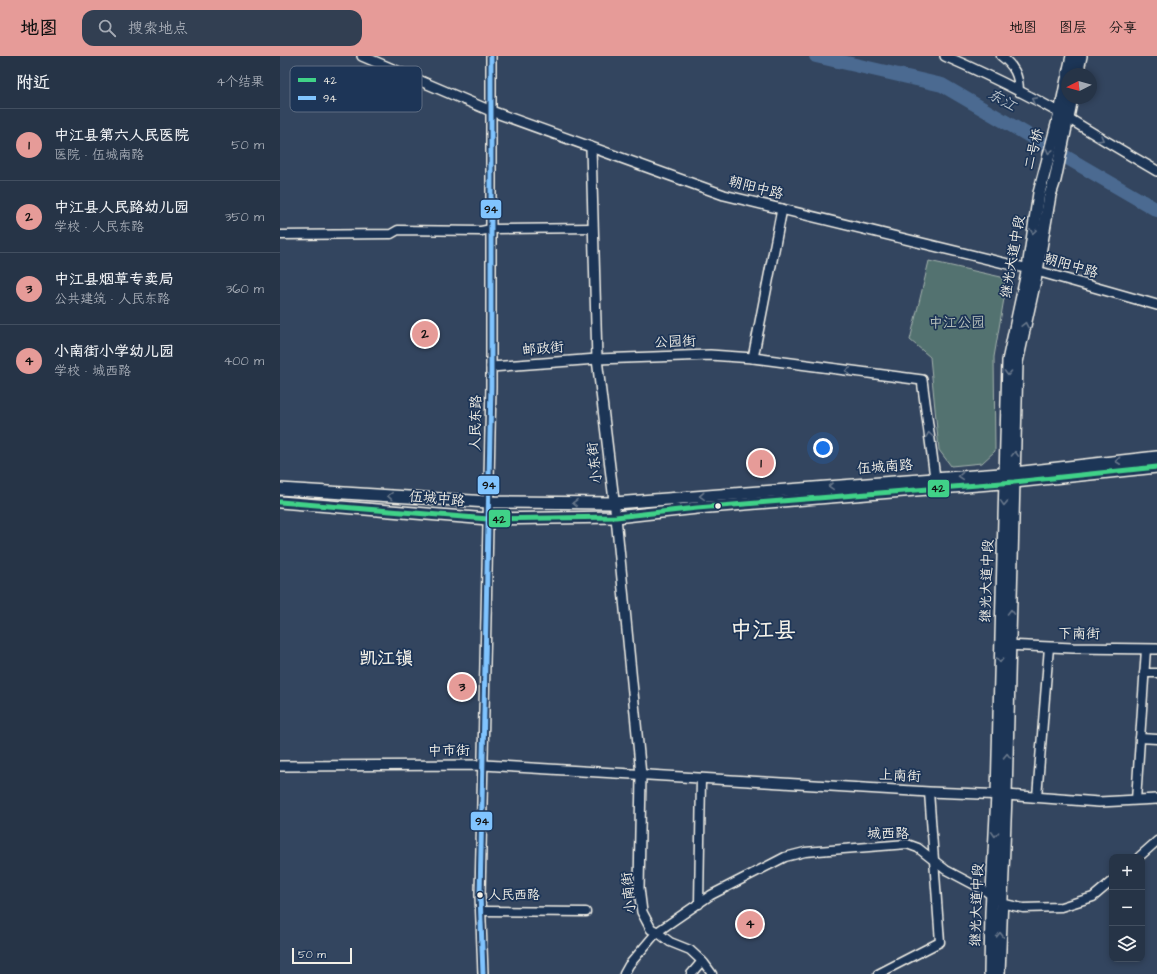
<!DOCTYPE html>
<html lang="zh">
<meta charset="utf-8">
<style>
body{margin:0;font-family:"Architects Daughter","LXGW WenKai TC",sans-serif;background:#323f52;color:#f1f3f6}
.controls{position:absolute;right:12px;bottom:12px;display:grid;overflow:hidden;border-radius:8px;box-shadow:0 2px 6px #0003}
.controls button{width:36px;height:36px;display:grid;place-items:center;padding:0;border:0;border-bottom:1px solid #424f60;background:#263447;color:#f1f3f6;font:20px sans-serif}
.compass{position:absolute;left:781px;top:12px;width:36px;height:36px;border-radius:50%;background:#263447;box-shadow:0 2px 6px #0003;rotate:264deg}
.scale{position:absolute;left:12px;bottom:10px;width:60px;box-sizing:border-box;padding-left:4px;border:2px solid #f4f1e8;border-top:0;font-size:11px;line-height:14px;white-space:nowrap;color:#f4f1e8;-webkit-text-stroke:3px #1d3557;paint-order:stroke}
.you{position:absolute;left:543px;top:392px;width:14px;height:14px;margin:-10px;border:3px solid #fff;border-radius:50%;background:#1a73e8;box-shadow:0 0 0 6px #1a73e833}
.badge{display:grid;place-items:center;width:26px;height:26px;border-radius:50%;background:#e69b98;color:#111;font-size:13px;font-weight:700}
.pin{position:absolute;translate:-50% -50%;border:2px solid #fff;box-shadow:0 1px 4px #0006}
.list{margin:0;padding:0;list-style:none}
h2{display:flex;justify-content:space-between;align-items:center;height:52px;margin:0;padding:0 16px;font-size:17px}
h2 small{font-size:13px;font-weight:400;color:#a4aab4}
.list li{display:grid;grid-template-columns:26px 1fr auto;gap:12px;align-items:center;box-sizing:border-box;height:72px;padding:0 16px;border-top:1px solid #424f60}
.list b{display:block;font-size:15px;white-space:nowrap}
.list p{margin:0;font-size:13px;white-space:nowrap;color:#a4aab4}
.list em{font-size:13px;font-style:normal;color:#a4aab4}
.icon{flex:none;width:22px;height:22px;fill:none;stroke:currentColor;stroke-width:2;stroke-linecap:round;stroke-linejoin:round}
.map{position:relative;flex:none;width:877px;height:918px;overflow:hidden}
header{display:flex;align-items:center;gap:24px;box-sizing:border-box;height:56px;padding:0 20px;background:#e69b98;color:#111}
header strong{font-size:19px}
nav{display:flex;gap:22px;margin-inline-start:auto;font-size:14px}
.search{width:280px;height:36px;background:#323f52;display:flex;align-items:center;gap:10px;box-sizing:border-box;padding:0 14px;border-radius:12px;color:#a4aab4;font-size:15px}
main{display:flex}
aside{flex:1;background:#263447}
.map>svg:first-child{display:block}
</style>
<header>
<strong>地图</strong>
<div class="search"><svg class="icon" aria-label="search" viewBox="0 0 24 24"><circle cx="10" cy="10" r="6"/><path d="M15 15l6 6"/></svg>搜索地点</div>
<nav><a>地图</a><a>图层</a><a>分享</a></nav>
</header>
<main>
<aside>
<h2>附近<small>4个结果</small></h2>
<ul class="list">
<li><span class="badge">1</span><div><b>中江县第六人民医院</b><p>医院 · 伍城南路</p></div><em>50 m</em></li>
<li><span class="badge">2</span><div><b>中江县人民路幼儿园</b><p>学校 · 人民东路</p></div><em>350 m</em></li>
<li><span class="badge">3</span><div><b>中江县烟草专卖局</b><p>公共建筑 · 人民东路</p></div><em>360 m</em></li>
<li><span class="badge">4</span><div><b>小南街小学幼儿园</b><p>学校 · 城西路</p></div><em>400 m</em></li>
</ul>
</aside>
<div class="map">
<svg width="877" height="918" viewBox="0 0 877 918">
<rect width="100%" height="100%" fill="#33455f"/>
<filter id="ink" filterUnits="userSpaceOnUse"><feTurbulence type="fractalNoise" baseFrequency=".025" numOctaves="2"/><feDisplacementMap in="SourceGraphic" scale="8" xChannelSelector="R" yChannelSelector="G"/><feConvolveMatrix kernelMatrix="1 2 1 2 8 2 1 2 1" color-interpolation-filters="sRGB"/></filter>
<g filter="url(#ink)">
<polygon fill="#537270" stroke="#a4b2ac" points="649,205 721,221 726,231 714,301 715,395 702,407 671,410 659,394 650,301 630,284"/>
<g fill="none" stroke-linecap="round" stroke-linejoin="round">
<polyline stroke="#4b6b91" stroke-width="14" points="536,0 662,29 877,154"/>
<g stroke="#f4f1e8" stroke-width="11">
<g id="minor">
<path d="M721 0C734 10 739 19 739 36"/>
<polyline points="0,179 111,178 118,174 201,175 211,173 313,172"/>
<polyline points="864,617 877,617"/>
<polyline points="860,682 877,683"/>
<polyline points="757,741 769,591"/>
<polyline points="856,744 866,593"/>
<polyline points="859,801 877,785"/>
<polyline points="419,848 421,722"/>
<polyline points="201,855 306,856"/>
<polyline points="377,876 390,886 410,894 424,907 432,918"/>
<polyline points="344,918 349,909 377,876 431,839 505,801 525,796 627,788 638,792 666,814 702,833 725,848 743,852 781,851 813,841 832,825"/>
<polyline points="411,918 422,905"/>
<polyline points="598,918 660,886 649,736"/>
</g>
</g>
<g stroke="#f4f1e8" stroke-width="12">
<g id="tertiary">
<polyline points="82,0 211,55 444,139 757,215 877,249"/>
<path d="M665 0C704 17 743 36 780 57 812 77 844 96 877 115"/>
<polyline points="311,92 317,303 336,461 361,719 359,832 362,856 371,873 377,876"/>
<polyline points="473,302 502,153"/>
<polyline points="211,311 317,303 430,299 473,302 642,324 656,429"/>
<polyline points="725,589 793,592 877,593"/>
<polyline points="0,710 204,709 649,736 726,739 819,746 877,743"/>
<polyline points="203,918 200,839 211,330 211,0"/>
</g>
</g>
<g stroke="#f4f1e8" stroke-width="14">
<g id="secondary">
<polyline points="788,18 792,0"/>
<polyline points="797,18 801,0"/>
<polyline points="0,433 208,446 334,447 734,417 877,401"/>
<polyline points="0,446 208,463 336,461 417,452 734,426 877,411"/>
<polyline points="710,918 711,856 717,739 728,305 748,212 759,137 780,57 787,23"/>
<polyline points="719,918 726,739 737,306 757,215 770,139 775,124 792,42"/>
</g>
</g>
<use href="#minor" stroke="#1d3557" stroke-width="8"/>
<use href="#tertiary" stroke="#1d3557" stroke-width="9"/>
<use href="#secondary" stroke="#1d3557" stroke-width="11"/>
<g stroke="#1d3557" stroke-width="8">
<polyline id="bus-1" points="0,446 208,463 336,461 417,452 734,426 877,411"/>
</g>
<g stroke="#1d3557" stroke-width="8">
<polyline id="bus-2" points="203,918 200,839 211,330 211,0"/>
</g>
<use href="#bus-1" stroke="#40d288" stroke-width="5"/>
<use href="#bus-2" stroke="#80c4ff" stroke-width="5"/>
</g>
<defs><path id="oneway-chevron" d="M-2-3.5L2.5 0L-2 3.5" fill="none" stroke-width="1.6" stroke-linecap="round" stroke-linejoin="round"/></defs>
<g stroke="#68778a">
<use href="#oneway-chevron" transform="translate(754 44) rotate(-152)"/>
<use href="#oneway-chevron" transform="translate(821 83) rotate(30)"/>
<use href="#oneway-chevron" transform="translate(769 95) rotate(104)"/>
<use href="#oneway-chevron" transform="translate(753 175) rotate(98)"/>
<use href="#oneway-chevron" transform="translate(745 269) rotate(-78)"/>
<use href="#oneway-chevron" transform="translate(568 315) rotate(-172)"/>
<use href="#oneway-chevron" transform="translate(728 317) rotate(91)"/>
<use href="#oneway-chevron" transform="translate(649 379) rotate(-98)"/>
<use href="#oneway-chevron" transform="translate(735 398) rotate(-89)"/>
<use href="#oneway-chevron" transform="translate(838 405) rotate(174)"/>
<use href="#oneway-chevron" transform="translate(681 420) rotate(175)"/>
<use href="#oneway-chevron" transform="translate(551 430) rotate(176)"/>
<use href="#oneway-chevron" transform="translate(110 440) rotate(-176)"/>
<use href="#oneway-chevron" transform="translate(422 440) rotate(176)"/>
<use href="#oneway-chevron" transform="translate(295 447) rotate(-179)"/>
<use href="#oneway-chevron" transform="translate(724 447) rotate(92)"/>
<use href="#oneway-chevron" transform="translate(731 556) rotate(-89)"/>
<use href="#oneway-chevron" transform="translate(720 604) rotate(91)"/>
<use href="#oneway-chevron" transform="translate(727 700) rotate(-88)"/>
<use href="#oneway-chevron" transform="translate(715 778) rotate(93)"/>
<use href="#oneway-chevron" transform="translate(720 879) rotate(-89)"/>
</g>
</g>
<g fill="#f4f1e8" stroke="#1d3557" stroke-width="1.5">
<circle cx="438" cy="450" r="3.5"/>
<circle cx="200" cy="839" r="3.5"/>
</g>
<g text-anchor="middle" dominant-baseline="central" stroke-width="3.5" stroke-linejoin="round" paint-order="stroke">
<g font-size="13" fill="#f4f1e8" stroke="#1d3557" text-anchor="start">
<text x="208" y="839">人民西路</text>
</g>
<g font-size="14" fill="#f4f1e8" stroke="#1d3557">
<text transform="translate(754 93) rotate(-76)">二号桥</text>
<text transform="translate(476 132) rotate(14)">朝阳中路</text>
<text transform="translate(733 201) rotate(-80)">继光大道中段</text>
<text transform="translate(791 210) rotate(16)">朝阳中路</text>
<text transform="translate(395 286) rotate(-2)">公园街</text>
<text transform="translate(263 293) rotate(-5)">邮政街</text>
<text transform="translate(196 367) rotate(-89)">人民东路</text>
<text transform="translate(315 407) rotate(-97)">小东街</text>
<text transform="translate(605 411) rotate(-4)">伍城南路</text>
<text transform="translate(157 443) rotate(5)">伍城中路</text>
<text transform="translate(707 525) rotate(-88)">继光大道中段</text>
<text transform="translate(799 578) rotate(1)">下南街</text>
<text x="169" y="695">中市街</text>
<text transform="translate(620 720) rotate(3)">上南街</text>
<text x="608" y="778">城西路</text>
<text transform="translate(349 837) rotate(-96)">小南街</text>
<text transform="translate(697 849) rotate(-88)">继光大道中段</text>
</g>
<g font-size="14" fill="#bcc5be" stroke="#1d3557">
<text x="677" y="267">中江公园</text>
</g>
<g font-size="15" font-style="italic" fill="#b9c2ca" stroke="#1d3557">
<text transform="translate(722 44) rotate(30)">东江</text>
</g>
<g font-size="18" font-weight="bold" fill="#f4f1e8" stroke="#1d3557">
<text x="106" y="602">凯江镇</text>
</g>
<g font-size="22" font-weight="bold" fill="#f4f1e8" stroke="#1d3557">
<text x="483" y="574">中江县</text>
</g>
</g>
<rect x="10" y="10" width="132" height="46" rx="6" fill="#1d3557" stroke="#5e6d82" stroke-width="1"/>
<rect x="18" y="22" width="18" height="4" fill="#40d288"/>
<rect x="18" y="40" width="18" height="4" fill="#80c4ff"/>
<g font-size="11" fill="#f4f1e8">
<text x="43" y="28">42</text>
<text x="43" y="46">94</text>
</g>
<g stroke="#1d3557" stroke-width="1.5">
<rect x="200" y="143" width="22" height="20" rx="4" fill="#80c4ff"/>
<rect x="197" y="419" width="23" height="20" rx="4" fill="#80c4ff"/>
<rect x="647" y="423" width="23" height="19" rx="4" fill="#40d288"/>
<rect x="208" y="453" width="23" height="19" rx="4" fill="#40d288"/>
<rect x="190" y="755" width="23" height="20" rx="4" fill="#80c4ff"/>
</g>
<g font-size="11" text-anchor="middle" font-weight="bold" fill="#111">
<text x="211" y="157">94</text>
<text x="209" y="433">94</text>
<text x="658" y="436">42</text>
<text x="219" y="467">42</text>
<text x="202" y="769">94</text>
</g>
</svg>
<div class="controls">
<button>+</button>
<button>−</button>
<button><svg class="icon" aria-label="layers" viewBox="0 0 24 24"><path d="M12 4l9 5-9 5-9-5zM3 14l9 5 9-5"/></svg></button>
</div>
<svg class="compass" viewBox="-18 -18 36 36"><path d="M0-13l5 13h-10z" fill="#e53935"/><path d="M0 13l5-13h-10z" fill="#a4aab4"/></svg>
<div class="scale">50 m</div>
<div class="you"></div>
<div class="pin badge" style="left:481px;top:407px">1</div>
<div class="pin badge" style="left:145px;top:278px">2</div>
<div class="pin badge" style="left:182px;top:631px">3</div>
<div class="pin badge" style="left:470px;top:868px">4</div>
</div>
</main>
